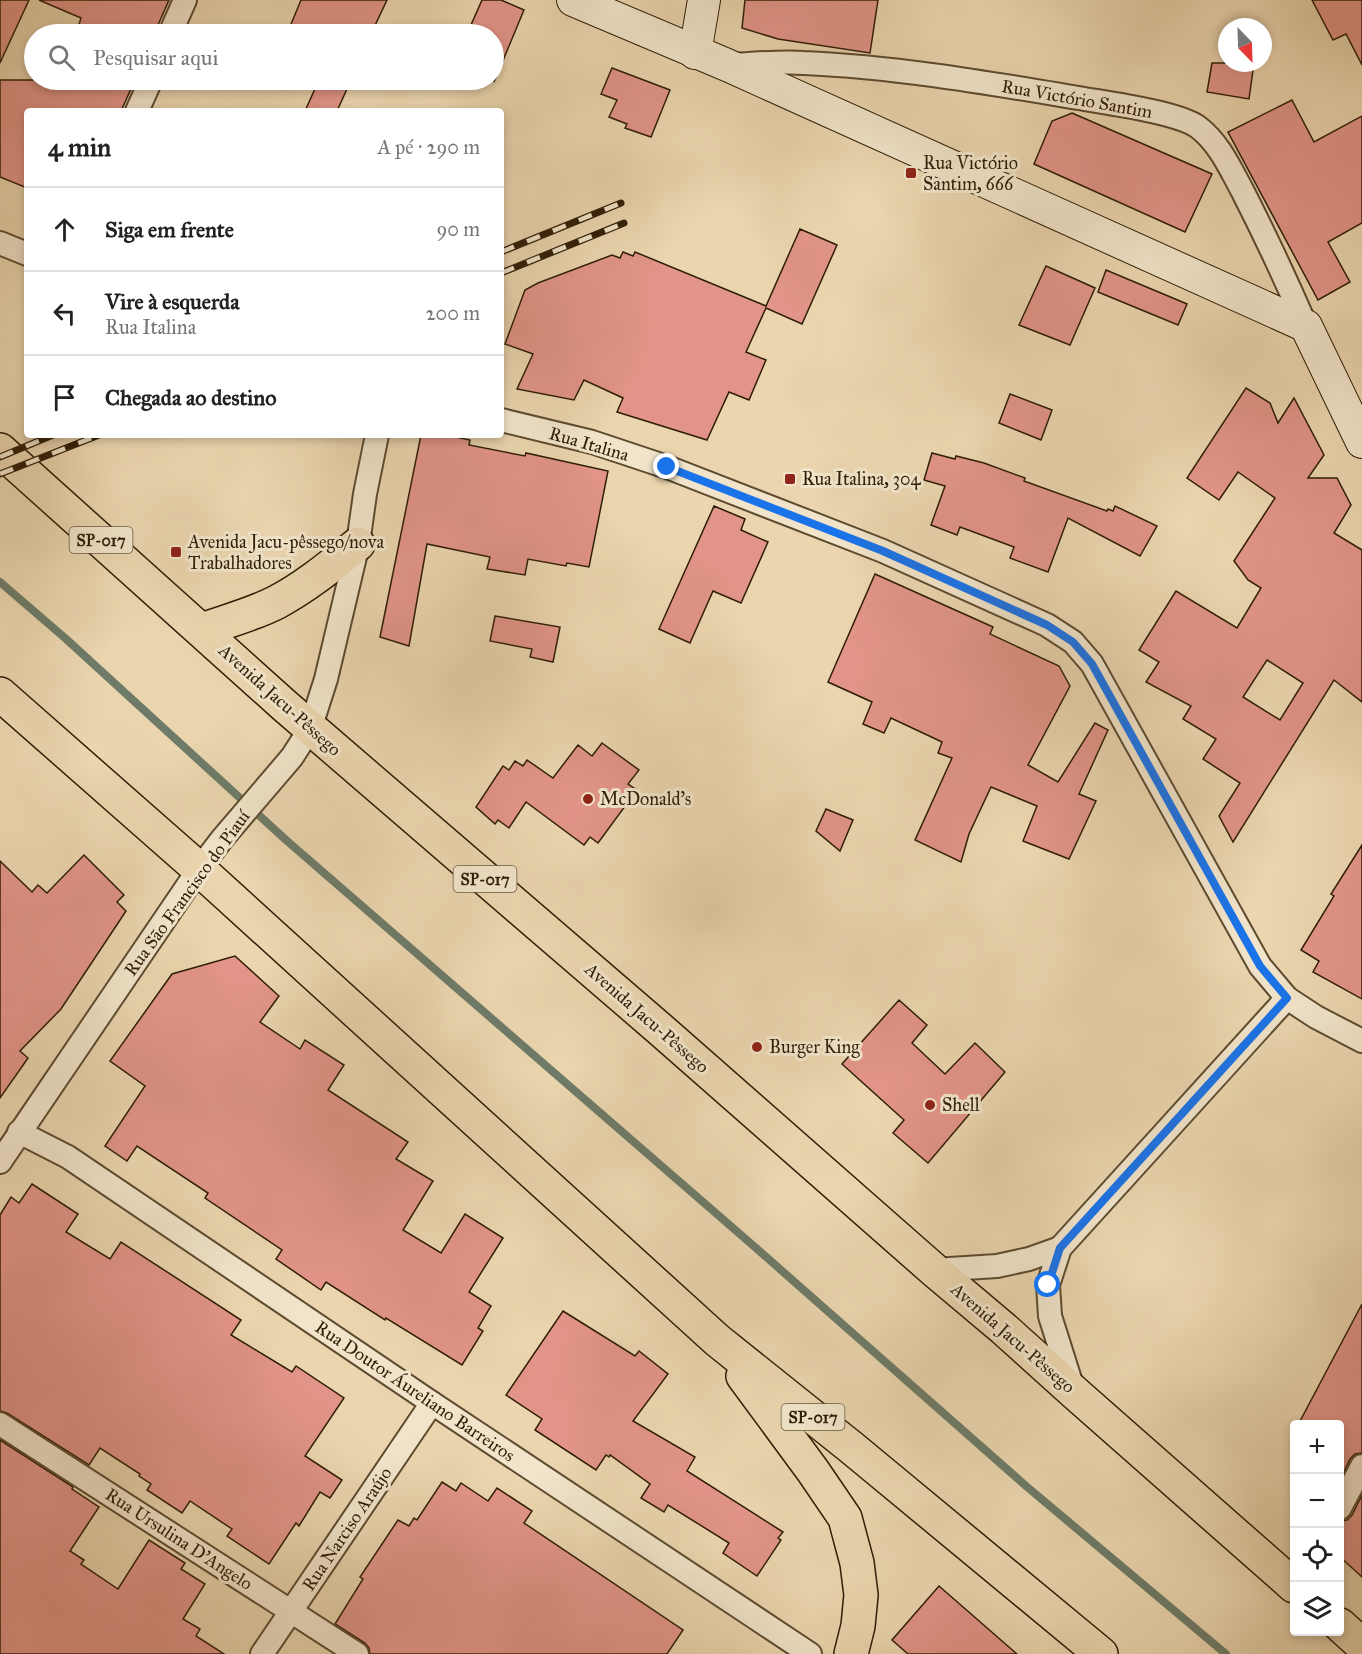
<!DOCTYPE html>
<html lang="pt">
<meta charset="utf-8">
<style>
body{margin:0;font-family:"IM FELL Great Primer",serif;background:#f6f6f6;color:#222}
.controls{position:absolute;right:18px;bottom:18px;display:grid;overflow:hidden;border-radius:6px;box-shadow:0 3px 9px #0003}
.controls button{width:54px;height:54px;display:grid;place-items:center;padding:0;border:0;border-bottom:2px solid #e0e0e0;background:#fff;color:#222;font:30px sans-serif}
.compass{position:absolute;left:1218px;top:18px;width:54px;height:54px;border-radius:50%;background:#fff;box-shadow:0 3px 9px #0003;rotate:157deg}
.stop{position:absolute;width:18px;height:18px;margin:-14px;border:4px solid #1a73e8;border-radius:50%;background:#fff}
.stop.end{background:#1a73e8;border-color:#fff;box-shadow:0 2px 6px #0008}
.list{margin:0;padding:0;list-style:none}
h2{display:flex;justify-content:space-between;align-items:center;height:78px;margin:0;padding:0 24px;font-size:26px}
h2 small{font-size:20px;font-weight:400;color:#767676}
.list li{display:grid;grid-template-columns:39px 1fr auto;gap:18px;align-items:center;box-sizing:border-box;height:84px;padding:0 24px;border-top:2px solid #e0e0e0}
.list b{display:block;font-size:22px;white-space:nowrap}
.list p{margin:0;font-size:20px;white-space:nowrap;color:#767676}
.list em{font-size:20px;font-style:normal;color:#767676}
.icon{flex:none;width:33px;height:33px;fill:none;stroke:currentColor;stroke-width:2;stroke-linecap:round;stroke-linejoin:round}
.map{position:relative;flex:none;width:1362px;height:1654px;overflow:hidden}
.search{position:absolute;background:#fff;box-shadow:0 3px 9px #0003;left:24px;top:24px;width:480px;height:66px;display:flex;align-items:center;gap:15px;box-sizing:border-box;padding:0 21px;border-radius:33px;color:#767676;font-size:22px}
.panel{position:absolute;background:#fff;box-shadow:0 3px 9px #0003;left:24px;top:108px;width:480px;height:330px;border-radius:6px}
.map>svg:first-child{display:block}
</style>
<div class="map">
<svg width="1362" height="1654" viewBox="0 0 1362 1654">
<rect width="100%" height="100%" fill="#ead5ae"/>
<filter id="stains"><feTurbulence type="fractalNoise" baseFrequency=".00333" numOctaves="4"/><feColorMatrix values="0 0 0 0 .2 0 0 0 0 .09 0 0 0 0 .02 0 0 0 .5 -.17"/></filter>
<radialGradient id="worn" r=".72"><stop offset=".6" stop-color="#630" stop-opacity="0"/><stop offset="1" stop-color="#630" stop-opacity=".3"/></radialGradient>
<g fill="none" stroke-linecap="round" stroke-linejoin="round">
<polyline stroke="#6e7b68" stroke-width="8" points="0,582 65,638 286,840 756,1248 1026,1486 1226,1654"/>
</g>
<g fill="#e19487" stroke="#2e1d06" stroke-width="1.5" fill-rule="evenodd">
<polygon points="0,0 29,0 0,63"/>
<polygon points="39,0 169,0 154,34 93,34 78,28 81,18"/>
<polygon points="301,0 387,0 371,34 301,34 289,29"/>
<polygon points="482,0 501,0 524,10 494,82 494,34 467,34"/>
<polygon points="745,0 878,0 870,53 778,39 742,28"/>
<polygon points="1312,0 1362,0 1362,65 1346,34 1333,40"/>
<polygon points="1212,63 1254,63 1249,99 1207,92"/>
<polygon points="612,68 670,90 651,137 625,128 627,124 609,117 617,100 601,94"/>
<polygon points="0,80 135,80 121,111 27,111 27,188 0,177"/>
<polygon points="319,80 351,80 337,111 305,111"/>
<polygon points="1292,100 1314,142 1362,116 1362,223 1328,242 1350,282 1318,300 1228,132"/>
<polygon points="1072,113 1212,174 1185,232 1034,164 1052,121"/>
<polygon points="800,229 837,245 802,324 766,308 746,352 766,360 749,400 729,392 707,440 617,412 623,398 584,380 574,400 517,389 533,354 505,344 525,290 538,283 612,255 620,258 623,252 633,256 635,252 766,306"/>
<polygon points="1046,266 1095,288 1070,345 1019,325"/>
<polygon points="1106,270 1187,304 1178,325 1098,292"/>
<path d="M1246 388 1270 403 1278 423 1294 398 1324 455 1308 478H1337L1351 505 1334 533 1362 550V702L1334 680 1233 842 1219 816 1240 783 1203 759 1216 739 1183 719 1191 706 1146 682 1159 662 1139 650 1176 591 1237 628 1261 588 1248 580 1234 561 1275 498 1238 472 1219 500 1187 478ZM1267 660 1303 683 1280 720 1243 697Z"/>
<polygon points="1010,394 1052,410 1041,440 999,423"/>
<polygon points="421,435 446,435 470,440 469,445 525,456 526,453 608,471 589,567 567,563 566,566 528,559 525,575 487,569 490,557 427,544 409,646 380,637"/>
<polygon points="932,453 955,459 956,456 984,463 1025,478 1024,481 1107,511 1108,509 1113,511 1115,506 1157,526 1140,556 1068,518 1048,572 1010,558 1014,547 960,527 957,535 931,525 945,486 924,480"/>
<polygon points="714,506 745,519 741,530 768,542 741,603 713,591 690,643 659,629"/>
<polygon points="875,574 993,627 990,634 1059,666 1070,686 1028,765 1058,782 1095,723 1108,730 1079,794 1096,801 1069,859 1023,841 1037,806 991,787 969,834 961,862 915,840 952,758 938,753 942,742 891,718 884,733 863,724 872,702 828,682"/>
<polygon points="495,616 560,627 553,662 530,657 532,649 490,641"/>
<polygon points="602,743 639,770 628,784 637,790 598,843 590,837 584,845 526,802 509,828 498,820 495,824 476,807 503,766 509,770 515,761 523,766 527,760 553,778 578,745 592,756"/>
<polygon points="826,809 853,820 840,851 816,831"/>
<polygon points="1362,845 1362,999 1313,972 1319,961 1301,950 1334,896 1331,894"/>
<polygon points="84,855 124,895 117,902 126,911 61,1009 20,1051 28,1058 0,1098 0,861 32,892 38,885 47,893"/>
<polygon points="235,956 279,996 260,1022 300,1049 305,1040 344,1065 328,1090 408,1142 396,1159 433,1181 403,1230 441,1253 465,1214 503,1238 469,1292 491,1306 478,1328 483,1331 462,1365 386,1318 385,1320 326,1282 321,1290 276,1259 282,1250 205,1198 208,1193 137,1146 127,1161 105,1146 145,1086 110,1061 172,974"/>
<polygon points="899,1000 927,1025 912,1043 945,1074 975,1043 1005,1072 928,1163 893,1133 904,1120 842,1064"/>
<polygon points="32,1184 78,1214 66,1232 110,1259 121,1242 241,1320 231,1335 292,1372 296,1366 344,1398 305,1456 342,1480 330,1498 320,1492 299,1526 296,1523 269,1564 227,1536 232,1529 190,1501 182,1513 147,1490 151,1484 139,1476 140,1474 100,1448 89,1465 7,1413 0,1411 0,1215 11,1197 19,1203"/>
<polygon points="1362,1304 1362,1453 1355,1454 1350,1459 1340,1480 1340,1425 1298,1425"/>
<polygon points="563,1311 635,1356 639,1351 668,1374 633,1421 695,1457 687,1471 783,1532 778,1538 781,1540 757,1576 723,1553 729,1543 668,1505 664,1512 641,1498 650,1484 610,1455 609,1457 606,1455 596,1470 535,1430 542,1419 506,1395"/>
<polygon points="0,1440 73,1487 72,1489 99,1507 70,1551 84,1560 81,1564 118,1589 149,1540 185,1563 181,1569 205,1584 183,1619 200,1629 196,1636 224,1654 0,1654"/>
<polygon points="442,1482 456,1491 461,1483 488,1501 497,1488 532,1511 524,1523 683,1630 667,1654 370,1654 369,1648 365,1643 335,1624 363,1579 360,1577 398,1520 409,1526 414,1518 417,1520"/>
<polygon points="1362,1495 1362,1577 1340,1557 1340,1521 1347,1520 1352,1515"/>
<polygon points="939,1586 1017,1654 908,1654 892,1640"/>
</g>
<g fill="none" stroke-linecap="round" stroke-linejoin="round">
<g stroke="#5d4b30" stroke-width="26">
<g id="street">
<polyline points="170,34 185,0"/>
<path d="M731 65C755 64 780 61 804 63 896 67 988 83 1079 98 1107 103 1177 112 1198 127 1219 143 1230 168 1242 190 1265 235 1286 280 1306 326"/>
<polyline points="137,111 151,80"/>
<polyline points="0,243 27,254"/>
<polyline points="501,420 592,442 667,467 883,551 1047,625 1073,642 1092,664 1260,966 1287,998 1316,1017 1362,1041"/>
<polyline points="19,1132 68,1157 432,1403 810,1654"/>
<polyline points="0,1162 199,869 222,839 292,757 310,729 326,679 358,544 365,494 377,435"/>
<polyline points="934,1270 997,1266 1029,1259 1060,1248"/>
<polyline points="1073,1389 1050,1316 1048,1285 1060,1248 1287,998"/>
<polyline points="0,1424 357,1654"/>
<polyline points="1340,1508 1362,1466"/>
<polyline points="262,1654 432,1403"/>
</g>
</g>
<g stroke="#2e1d06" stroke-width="34">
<g id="secondary">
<polyline points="573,0 727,65 1306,326 1362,442"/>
<polyline points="695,53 704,0"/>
</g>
</g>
<g stroke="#2e1d06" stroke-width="36">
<g id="highway">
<polyline points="0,450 285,706 661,1030 934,1270 1004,1329 1075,1393 1294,1586"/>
<path d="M202 630C227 621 254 614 277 602 307 586 332 565 358 544"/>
<polyline points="0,694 199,869 717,1340 852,1448 1101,1654"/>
<polyline points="743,1376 813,1471 845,1518 857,1563 861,1595 858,1626 851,1654"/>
<polyline points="1340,1625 1362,1645"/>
</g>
</g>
<use href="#street" stroke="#f1e4ca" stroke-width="22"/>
<use href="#secondary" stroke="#f1e4ca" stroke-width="32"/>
<use href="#highway" stroke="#ead5ae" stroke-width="33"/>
<g stroke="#2e1d06" stroke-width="7">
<g id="rail">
<polyline points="501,252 621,203"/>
<polyline points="501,273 624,223"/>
<polyline points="0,457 53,435"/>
<polyline points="0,474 99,435"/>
</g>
</g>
<use href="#rail" stroke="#f1e4ca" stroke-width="4.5" stroke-dasharray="14" stroke-linecap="butt"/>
</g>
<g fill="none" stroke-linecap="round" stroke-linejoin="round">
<polyline stroke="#1a73e8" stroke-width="8" points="667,467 883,551 1047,625 1073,642 1092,664 1260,966 1287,998 1060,1248 1048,1285"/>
</g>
<g fill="#8f2418" stroke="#f1e4ca" stroke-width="2">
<rect x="905" y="167" width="12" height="12" rx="3"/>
<rect x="784" y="473" width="12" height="12" rx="3"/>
<rect x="170" y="546" width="12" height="12" rx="3"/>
<circle cx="588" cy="799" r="6"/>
<circle cx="757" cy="1047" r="6"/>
<circle cx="930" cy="1105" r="6"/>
</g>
<g text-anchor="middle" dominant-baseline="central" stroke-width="6" stroke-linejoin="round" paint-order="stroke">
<g fill="#f1e4ca" stroke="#685941" stroke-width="1.5">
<rect x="69.5" y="527" width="63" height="26" rx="4.5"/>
<rect x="453.5" y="866" width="63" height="26" rx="4.5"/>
<rect x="781.5" y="1404" width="63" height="26" rx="4.5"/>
</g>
<g font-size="16" font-weight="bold" fill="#2e1d06">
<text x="101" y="540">SP-017</text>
<text x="485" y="879">SP-017</text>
<text x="813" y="1417">SP-017</text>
</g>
<g font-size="18" fill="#2e1d06" stroke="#f1e4ca">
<text transform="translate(1077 99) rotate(10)">Rua Victório Santim</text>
<text transform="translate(589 444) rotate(16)">Rua Italina</text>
<text transform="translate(280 700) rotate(42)">Avenida Jacu-Pêssego</text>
<text transform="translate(187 893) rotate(-54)">Rua São Francisco do Piauí</text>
<text transform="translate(647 1018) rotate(41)">Avenida Jacu-Pêssego</text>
<text transform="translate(1013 1338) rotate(41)">Avenida Jacu-Pêssego</text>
<text transform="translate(415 1391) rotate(34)">Rua Doutor Áureliano Barreiros</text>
<text transform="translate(347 1529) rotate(-56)">Rua Narciso Araújo</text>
<text transform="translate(179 1539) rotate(33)">Rua Ursulina D'Angelo</text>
</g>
<g font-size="18" fill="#2e1d06" stroke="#f1e4ca" text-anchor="start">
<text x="923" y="163">Rua Victório<tspan x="923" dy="21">Santim, 666</tspan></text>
<text x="802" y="479">Rua Italina, 304</text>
<text x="188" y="542">Avenida Jacu-pêssego/nova<tspan x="188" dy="21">Trabalhadores</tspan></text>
<text x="600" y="799">McDonald's</text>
<text x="769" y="1047">Burger King</text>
<text x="942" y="1105">Shell</text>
</g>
</g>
<rect width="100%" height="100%" filter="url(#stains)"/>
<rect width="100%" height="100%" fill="url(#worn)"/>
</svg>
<div class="controls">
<button>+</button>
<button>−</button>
<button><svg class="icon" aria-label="locate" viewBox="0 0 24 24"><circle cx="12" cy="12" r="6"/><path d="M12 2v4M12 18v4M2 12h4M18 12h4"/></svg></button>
<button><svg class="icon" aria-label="layers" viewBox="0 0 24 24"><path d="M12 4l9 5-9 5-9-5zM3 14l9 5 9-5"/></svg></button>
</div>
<svg class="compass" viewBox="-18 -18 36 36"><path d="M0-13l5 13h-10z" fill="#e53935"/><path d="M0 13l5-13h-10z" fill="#767676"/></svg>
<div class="stop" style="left:1048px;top:1285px"></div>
<div class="stop end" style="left:667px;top:467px"></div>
<div class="search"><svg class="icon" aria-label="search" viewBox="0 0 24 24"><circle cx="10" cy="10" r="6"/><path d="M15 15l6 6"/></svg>Pesquisar aqui</div>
<section class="panel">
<h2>4 min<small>A pé · 290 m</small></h2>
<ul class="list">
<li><svg class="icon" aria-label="ahead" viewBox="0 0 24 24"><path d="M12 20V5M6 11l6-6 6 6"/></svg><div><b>Siga em frente</b></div><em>90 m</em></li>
<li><svg class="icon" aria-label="left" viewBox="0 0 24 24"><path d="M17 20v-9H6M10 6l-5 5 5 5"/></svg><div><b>Vire à esquerda</b><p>Rua Italina</p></div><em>200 m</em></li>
<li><svg class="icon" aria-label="arrive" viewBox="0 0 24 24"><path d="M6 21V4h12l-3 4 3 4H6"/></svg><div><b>Chegada ao destino</b></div></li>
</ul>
</section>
</div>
